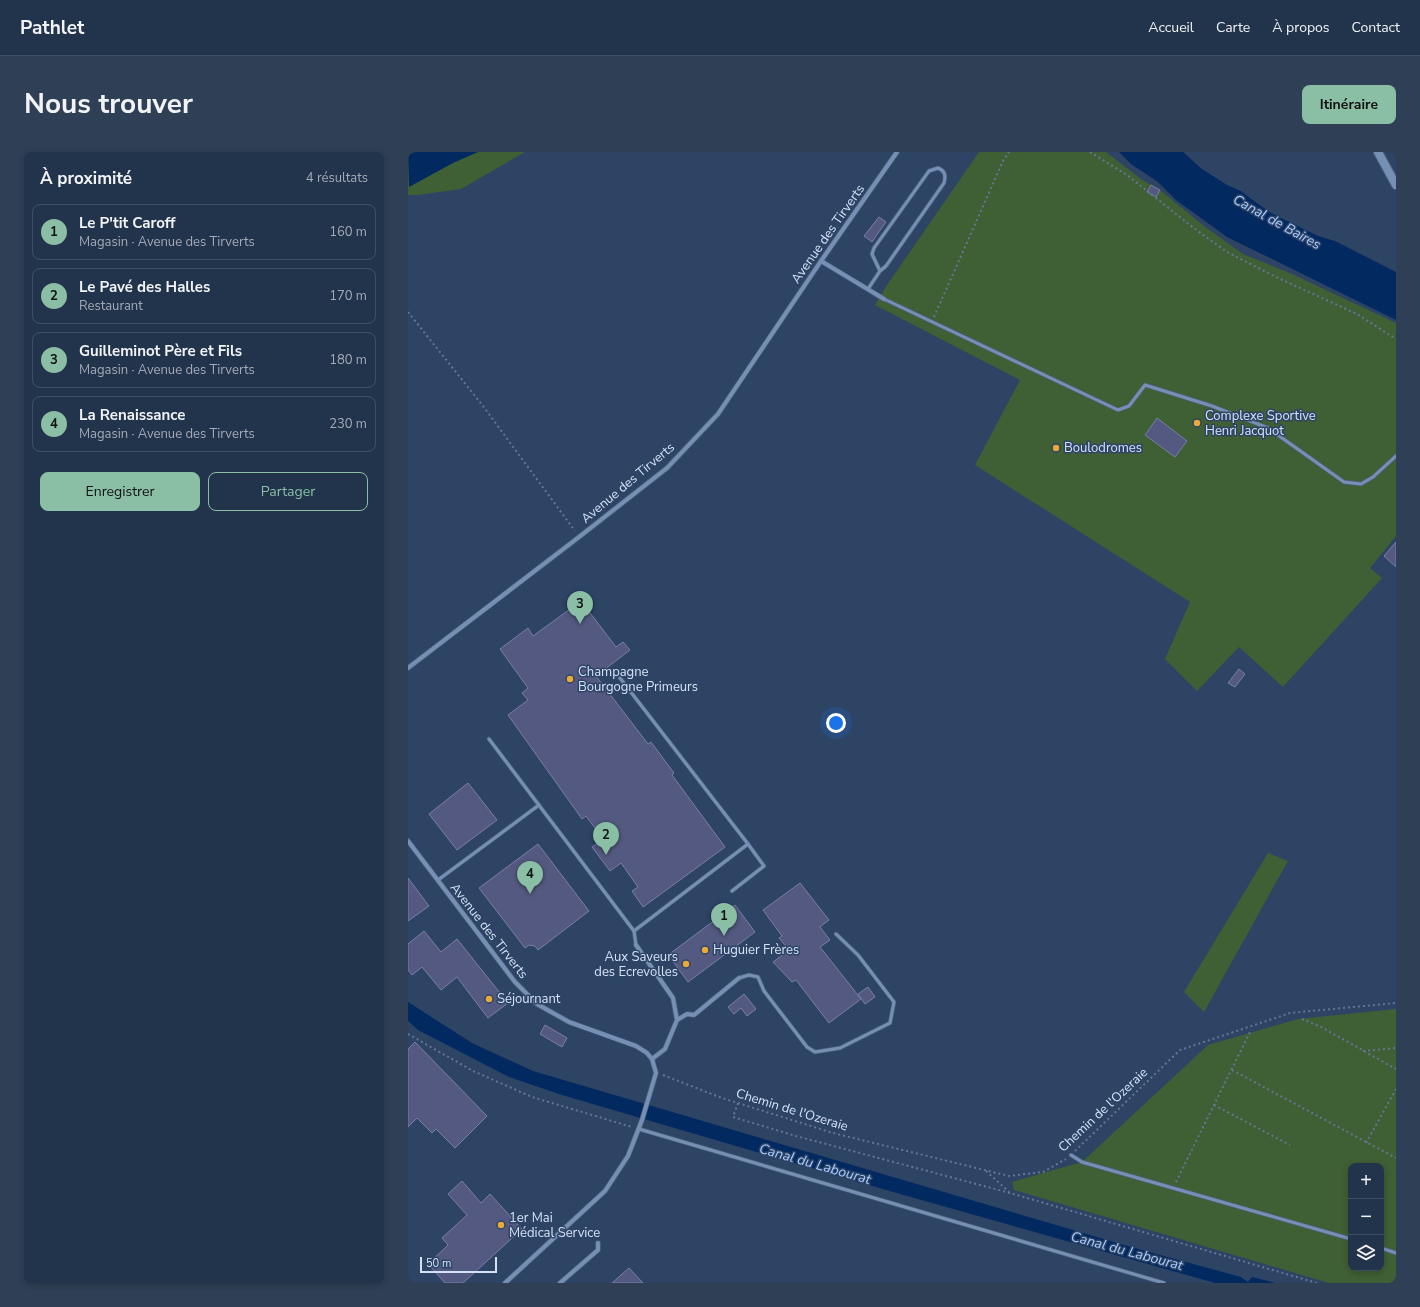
<!DOCTYPE html>
<html lang="fr">
<meta charset="utf-8">
<style>
body{margin:0;font-family:"Nunito Sans",sans-serif;background:#2e3f56;color:#f1f3f6}
.controls{position:absolute;right:12px;bottom:12px;display:grid;overflow:hidden;border-radius:8px;box-shadow:0 2px 6px #0003}
.controls button{width:36px;height:36px;display:grid;place-items:center;padding:0;border:0;border-bottom:1px solid #3f4e64;background:#22334c;color:#f1f3f6;font:20px sans-serif}
.scale{position:absolute;left:12px;bottom:10px;width:77px;box-sizing:border-box;padding-left:4px;border:2px solid #d4e2f7;border-top:0;font-size:11px;line-height:14px;white-space:nowrap;color:#d4e2f7;-webkit-text-stroke:3px #2d4465;paint-order:stroke}
.you{position:absolute;left:428px;top:571px;width:14px;height:14px;margin:-10px;border:3px solid #fff;border-radius:50%;background:#1a73e8;box-shadow:0 0 0 6px #1a73e833}
.badge{display:grid;place-items:center;width:26px;height:26px;border-radius:50%;background:#8abfa5;color:#111;font-size:13px;font-weight:700}
.pin{position:absolute;translate:-50% -33px;filter:drop-shadow(0 1px 2px #0008)}
.pin::after{content:'';position:absolute;top:21px;width:14px;height:12px;background:inherit;clip-path:polygon(0 0,100% 0,50% 100%)}
.list{margin:0;padding:0;list-style:none}
h2{display:flex;justify-content:space-between;align-items:center;height:52px;margin:0;padding:0 16px;font-size:17px}
h2 small{font-size:13px;font-weight:400;color:#a2aab5}
.list li{display:grid;grid-template-columns:26px 1fr auto;gap:12px;align-items:center;box-sizing:border-box;height:56px;margin:0 8px 8px;padding:0 8px;border:1px solid #3f4e64;border-radius:8px}
.list b{display:block;font-size:15px;white-space:nowrap}
.list p{margin:0;font-size:13px;white-space:nowrap;color:#a2aab5}
.list em{font-size:13px;font-style:normal;color:#a2aab5}
.actions{display:flex;gap:8px;padding:12px 16px}
.actions a{flex:1;padding:9px 0;border:1px solid #8abfa5;border-radius:8px;text-align:center;font-size:14px;color:#8abfa5}
.actions .main{background:#8abfa5;color:#111}
.icon{flex:none;width:22px;height:22px;fill:none;stroke:currentColor;stroke-width:2;stroke-linecap:round;stroke-linejoin:round}
.map{position:relative;flex:none;width:988px;height:1131px;overflow:hidden;border-radius:8px}
header{display:flex;align-items:center;gap:24px;box-sizing:border-box;height:56px;padding:0 20px;background:#22334c;border-bottom:1px solid #3f4e64}
header strong{font-size:19px}
nav{display:flex;gap:22px;margin-inline-start:auto;font-size:14px}
.intro{display:flex;align-items:center;justify-content:space-between;box-sizing:border-box;height:96px;padding:0 24px}
h1{margin:0;font-size:28px}
.button{padding:10px 18px;border-radius:8px;background:#8abfa5;color:#111;font-size:14px;font-weight:700}
main{display:flex;gap:24px;padding:0 24px}
aside{flex:1;background:#22334c;border-radius:8px;box-shadow:0 2px 6px #0003}
.map>svg:first-child{display:block}
</style>
<header>
<strong>Pathlet</strong>
<nav><a>Accueil</a><a>Carte</a><a>À propos</a><a>Contact</a></nav>
</header>
<div class="intro"><h1>Nous trouver</h1><a class="button">Itinéraire</a></div>
<main>
<aside>
<h2>À proximité<small>4 résultats</small></h2>
<ul class="list">
<li><span class="badge">1</span><div><b>Le P'tit Caroff</b><p>Magasin · Avenue des Tirverts</p></div><em>160 m</em></li>
<li><span class="badge">2</span><div><b>Le Pavé des Halles</b><p>Restaurant</p></div><em>170 m</em></li>
<li><span class="badge">3</span><div><b>Guilleminot Père et Fils</b><p>Magasin · Avenue des Tirverts</p></div><em>180 m</em></li>
<li><span class="badge">4</span><div><b>La Renaissance</b><p>Magasin · Avenue des Tirverts</p></div><em>230 m</em></li>
</ul>
<div class="actions"><a class="main">Enregistrer</a><a>Partager</a></div>
</aside>
<div class="map">
<svg width="988" height="1131" viewBox="0 0 988 1131">
<rect width="100%" height="100%" fill="#2d4465"/>
<g fill="#3f5f34" fill-rule="evenodd">
<polygon points="0,0 117,0 53,37 10,43 0,43"/>
<polygon points="571,0 698,0 733,27 752,38 796,74 835,102 884,122 988,171 988,384 962,416 974,426 875,535 831,495 789,539 757,507 782,450 567,313 612,228 467,153 479,133"/>
<polygon points="860,701 880,709 796,860 776,840"/>
<path d="M988 857V1131H921L606 1038 604 1030 674 1010 800 893 890 867ZM943 1014H973V1116H943Z"/>
</g>
<g fill="#022a61">
<polygon points="0,0 70,0 45,11 1,35"/>
<polygon points="711,0 775,0 794,17 819,33 833,39 846,49 863,61 910,84 927,89 988,120 988,168 819,85 768,48 750,30 723,12"/>
<polygon points="0,850 64,891 125,919 723,1095 833,1125 840,1130 844,1125 868,1131 807,1131 485,1040 154,943 101,925 10,878 0,869"/>
</g>
<g fill="#545981" stroke="#787ea8">
<polygon points="743,33 752,38 748,45 739,40"/>
<polygon points="471,65 478,70 464,90 456,84"/>
<polygon points="749,266 779,289 767,305 737,283"/>
<polygon points="988,390 988,415 976,404"/>
<polygon points="173,449 208,495 215,490 222,498 188,524 240,592 243,590 266,621 264,623 317,695 235,755 224,739 230,735 213,711 202,719 184,695 195,687 178,664 174,667 100,563 120,548 114,541 120,536 92,497 120,476 125,484"/>
<polygon points="831,517 837,522 827,535 820,531"/>
<polygon points="60,631 89,668 49,698 21,662"/>
<polygon points="130,692 181,759 130,798 127,794 121,793 117,796 71,736"/>
<polygon points="0,726 21,754 0,769"/>
<polygon points="392,731 421,768 412,775 422,788 412,795 453,847 421,871 388,828 384,830 365,810 381,798 371,786 374,784 355,758"/>
<polygon points="327,753 347,780 280,830 260,803"/>
<polygon points="16,779 33,800 49,787 100,851 80,866 49,825 33,838 14,815 4,823 0,818 0,792"/>
<polygon points="460,835 467,845 457,852 450,842"/>
<polygon points="336,842 348,857 339,864 333,856 326,862 320,855"/>
<polygon points="137,873 159,886 154,895 132,882"/>
<polygon points="7,890 79,964 47,996 28,977 24,981 9,966 0,975 0,897"/>
<polygon points="54,1029 73,1051 82,1042 114,1077 55,1131 37,1131 20,1112 40,1093 34,1086 59,1063 40,1042"/>
<polygon points="221,1116 235,1131 204,1131"/>
</g>
<g fill="none" stroke-linecap="round" stroke-linejoin="round">
<g stroke="#4e617d" stroke-width="4.5">
<g id="service">
<path d="M460 137 472 119 478 114 536 31C538 23 537 19 530 16L521 19 466 96 464 102 472 119"/>
<polyline points="476,147 710,258 721,254 737,233 804,254 860,276 936,330 953,332 965,325 988,304"/>
<polyline points="212,526 340,692 226,779"/>
<polyline points="81,587 226,779 228,793"/>
<polyline points="30,728 131,653"/>
<polyline points="324,739 356,714 340,692"/>
<polyline points="331,826 341,823 350,825 356,839 399,895 407,900 432,896 482,871 486,850 450,803 428,782"/>
<polyline points="231,977 756,1131"/>
<polyline points="663,1003 674,1010 943,1087"/>
<polyline points="973,1096 988,1101"/>
</g>
</g>
<g stroke="#4e617d" stroke-width="5.5">
<g id="minor">
<polyline points="413,109 476,147"/>
<polyline points="0,516 171,385 259,316 310,262 413,109 489,0"/>
<polyline points="0,689 107,830 129,852 161,870 228,894 239,901 244,907 248,921 234,968 220,1004 197,1039 97,1131"/>
<polyline points="228,793 265,846 269,868"/>
<polyline points="244,907 257,897 269,868 279,862 286,863 331,826"/>
<polyline points="152,1131 190,1098 190,1091"/>
</g>
</g>
<g stroke="#4e617d" stroke-width="10">
<polyline id="secondary" points="970,0 988,33"/>
</g>
<g stroke="#637795" stroke-width="2" stroke-dasharray="2 3" stroke-linecap="butt">
<polyline points="682,0 719,23 787,77 819,100 868,125 949,162 988,187"/>
<polyline points="0,160 75,254 167,379"/>
<polyline points="526,165 595,9 601,0"/>
<polyline points="894,867 913,875 988,917"/>
<polyline points="0,882 65,919 124,945 224,975"/>
<polyline points="955,899 988,896"/>
<polyline points="824,918 988,1006"/>
<polyline points="255,923 314,946 425,981 601,1024 635,1020 658,1007"/>
<polyline points="330,951 325,965 388,984 602,1041 909,1131"/>
<polyline points="806,953 882,993"/>
<polyline points="958,991 988,937"/>
<polyline points="667,999 772,898 882,861 988,851"/>
<polyline points="578,1019 601,1040"/>
<polyline points="768,1030 842,880"/>
</g>
<use href="#service" stroke="#7690b5" stroke-width="3"/>
<use href="#minor" stroke="#7690b5" stroke-width="4"/>
<use href="#secondary" stroke="#7690b5" stroke-width="8"/>
</g>
<g fill="#e9aa38" stroke="#2d4465" stroke-width="1.5">
<circle cx="789" cy="271" r="4"/>
<circle cx="648" cy="296" r="4"/>
<circle cx="162" cy="527" r="4"/>
<circle cx="297" cy="798" r="4"/>
<circle cx="278" cy="812" r="4"/>
<circle cx="81" cy="847" r="4"/>
<circle cx="93" cy="1073" r="4"/>
</g>
<g text-anchor="middle" dominant-baseline="central" stroke-width="3" stroke-linejoin="round" paint-order="stroke">
<g font-size="13" fill="#d4e2f7" stroke="#2d4465">
<text transform="translate(420 82) rotate(-55)">Avenue des Tirverts</text>
<text transform="translate(220 331) rotate(-40)">Avenue des Tirverts</text>
<text transform="translate(81 779) rotate(52)">Avenue des Tirverts</text>
<text transform="translate(384 958) rotate(17)">Chemin de l'Ozeraie</text>
<text transform="translate(695 958) rotate(-43)">Chemin de l'Ozeraie</text>
</g>
<g font-size="13" fill="#d4e2f7" stroke="#2d4465" text-anchor="start">
<text x="797" y="264">Complexe Sportive<tspan x="797" dy="15">Henri Jacquot</tspan></text>
<text x="656" y="296">Boulodromes</text>
<text x="170" y="520">Champagne<tspan x="170" dy="15">Bourgogne Primeurs</tspan></text>
<text x="305" y="798">Huguier Frères</text>
<text x="270" y="805" text-anchor="end">Aux Saveurs<tspan x="270" dy="15">des Ecrevolles</tspan></text>
<text x="89" y="847">Séjournant</text>
<text x="101" y="1066">1er Mai<tspan x="101" dy="15">Médical Service</tspan></text>
</g>
<g font-size="14" font-style="italic" fill="#a8cbff" stroke="#2d4465">
<text transform="translate(869 70) rotate(29)">Canal de Baires</text>
<text transform="translate(407 1012) rotate(16)">Canal du Labourat</text>
<text transform="translate(719 1099) rotate(15)">Canal du Labourat</text>
</g>
</g>
</svg>
<div class="controls">
<button>+</button>
<button>−</button>
<button><svg class="icon" aria-label="layers" viewBox="0 0 24 24"><path d="M12 4l9 5-9 5-9-5zM3 14l9 5 9-5"/></svg></button>
</div>
<div class="scale">50 m</div>
<div class="you"></div>
<div class="pin badge" style="left:316px;top:784px">1</div>
<div class="pin badge" style="left:198px;top:703px">2</div>
<div class="pin badge" style="left:172px;top:472px">3</div>
<div class="pin badge" style="left:122px;top:742px">4</div>
</div>
</main>
